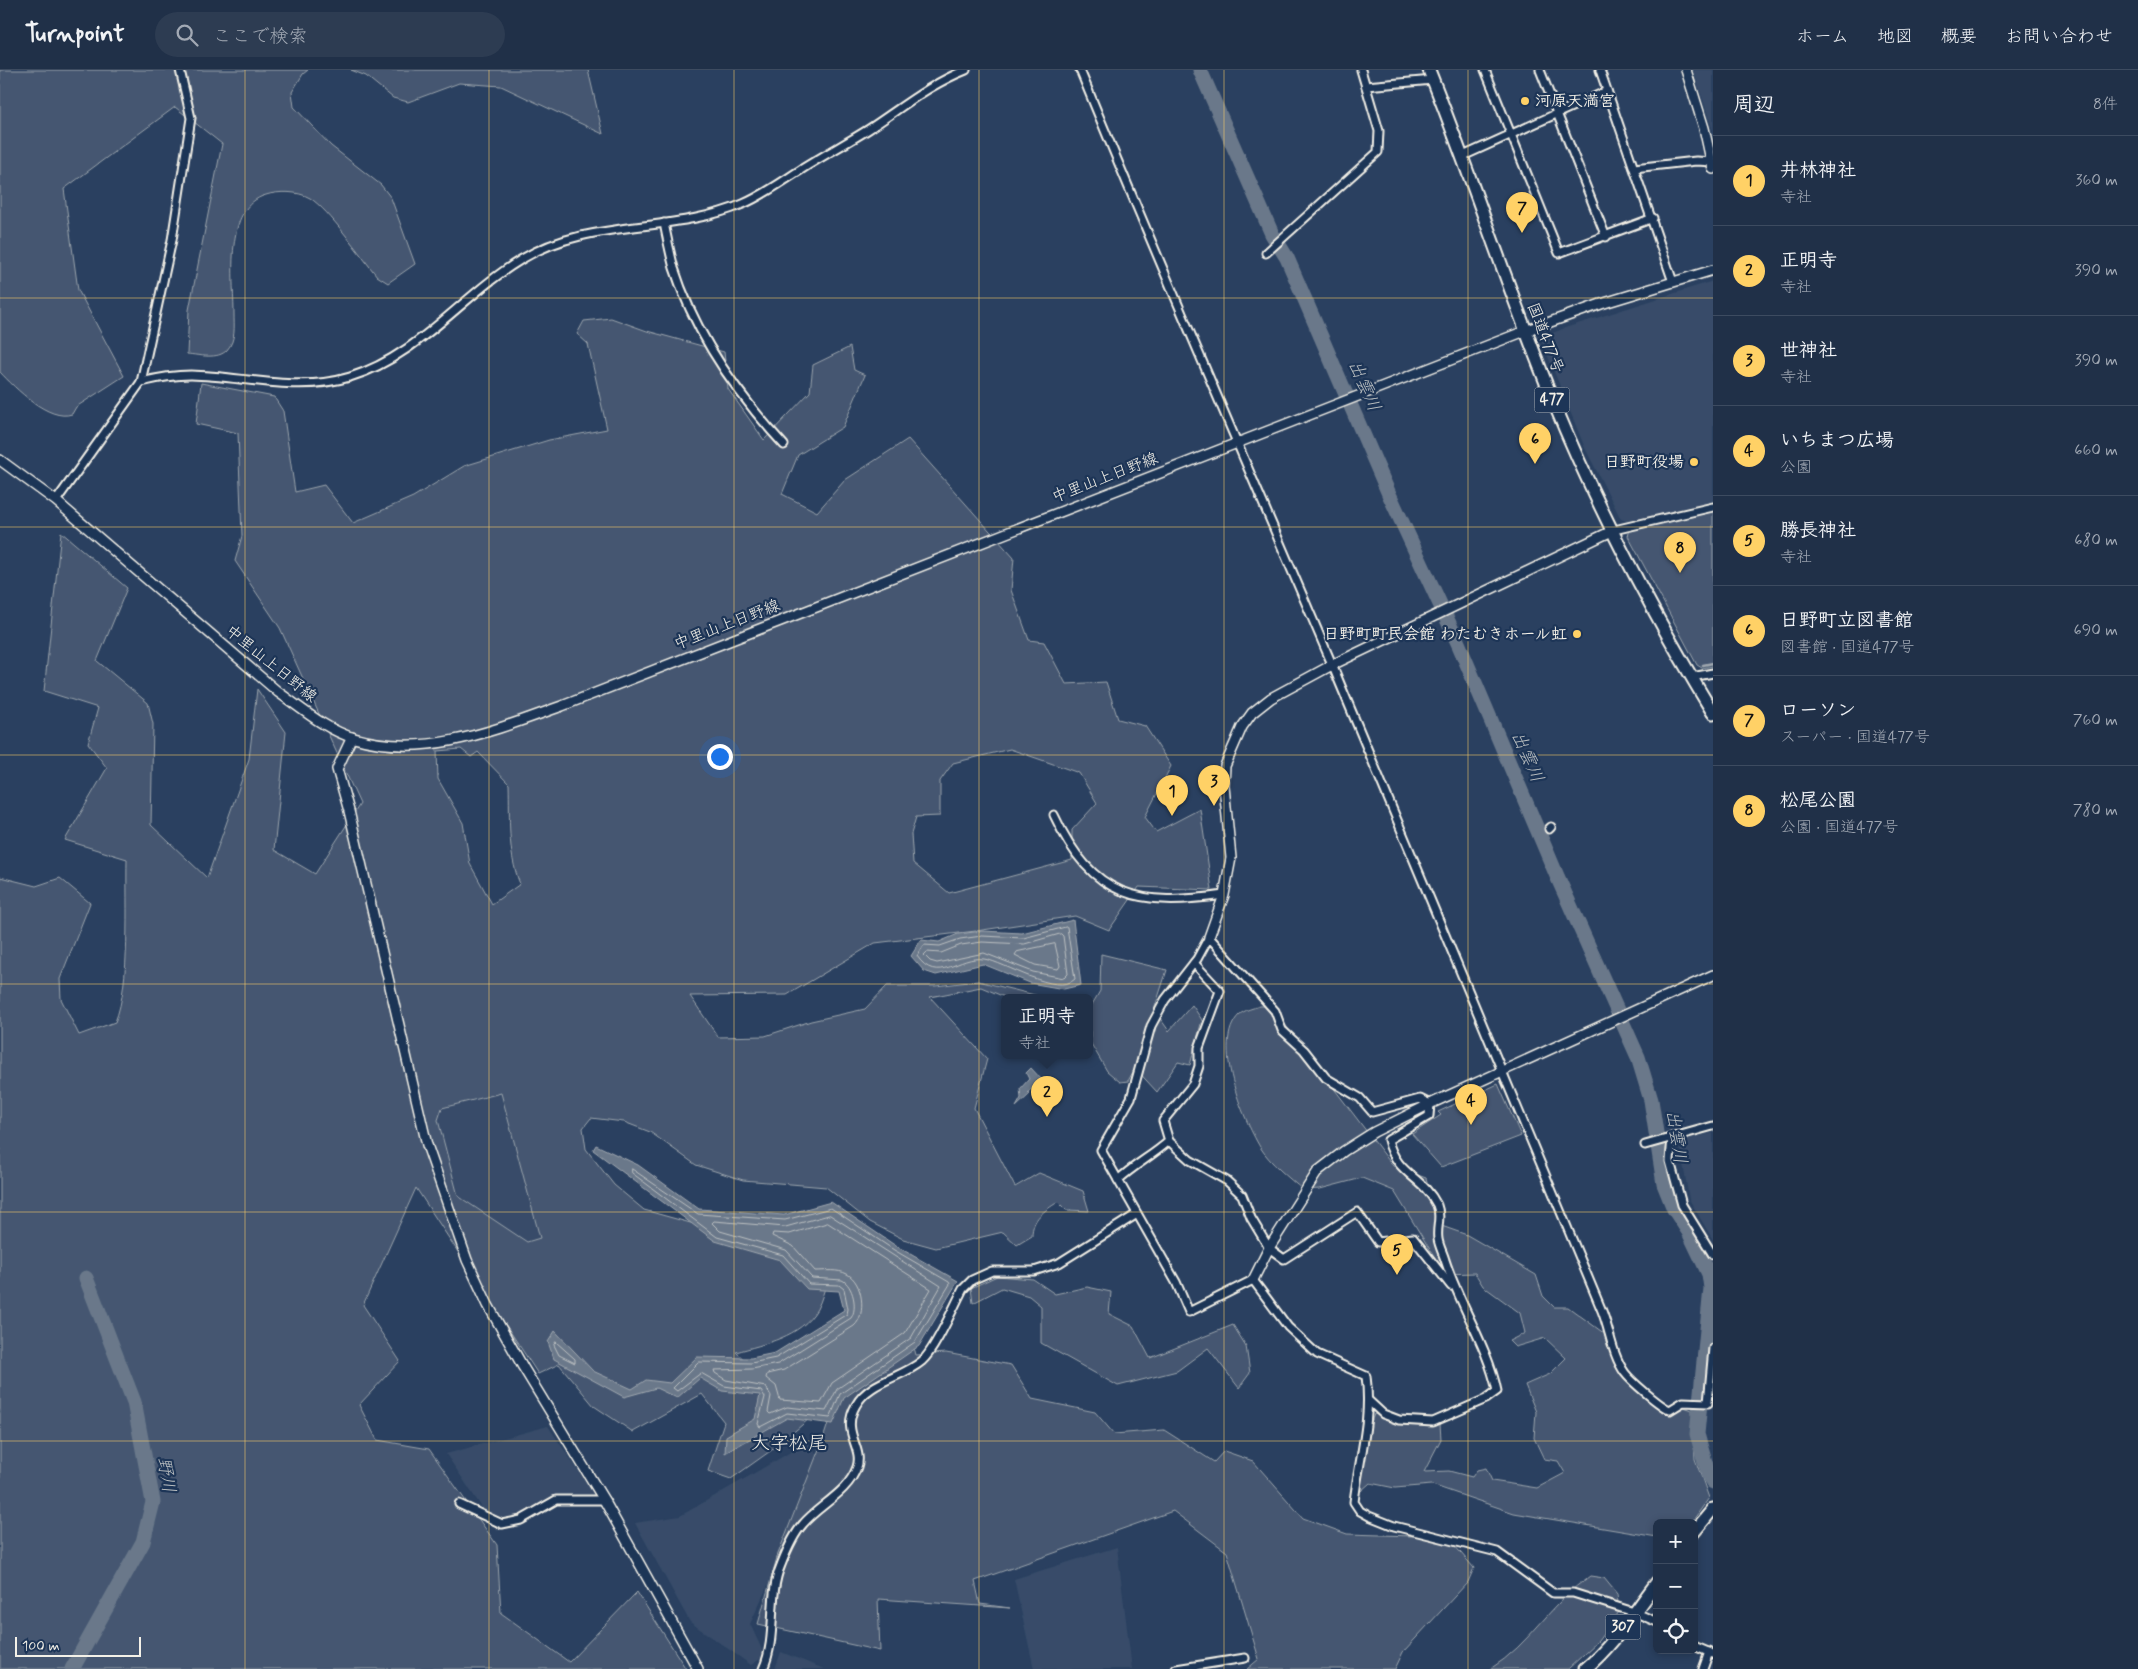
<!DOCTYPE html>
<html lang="ja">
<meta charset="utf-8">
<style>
body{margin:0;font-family:Mynerve,"Klee One",sans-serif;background:#2d3c52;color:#f1f3f6}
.controls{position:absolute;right:15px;bottom:15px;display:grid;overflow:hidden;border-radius:8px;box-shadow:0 2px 8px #0003}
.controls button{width:45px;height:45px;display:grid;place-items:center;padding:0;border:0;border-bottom:1px solid #3d4b60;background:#203048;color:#f1f3f6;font:25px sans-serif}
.scale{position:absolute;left:15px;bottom:12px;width:126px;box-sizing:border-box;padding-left:5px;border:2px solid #f4f1e8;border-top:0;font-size:14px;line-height:18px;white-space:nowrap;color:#f4f1e8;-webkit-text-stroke:4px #1d3557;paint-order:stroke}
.you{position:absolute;left:719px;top:686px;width:18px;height:18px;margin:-12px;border:4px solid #fff;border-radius:50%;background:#1a73e8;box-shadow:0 0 0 8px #1a73e833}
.badge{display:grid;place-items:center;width:32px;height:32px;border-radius:50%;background:#ffd166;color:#111;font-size:16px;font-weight:700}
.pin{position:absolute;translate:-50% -41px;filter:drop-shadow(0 1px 2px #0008)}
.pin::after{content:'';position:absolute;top:26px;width:18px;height:15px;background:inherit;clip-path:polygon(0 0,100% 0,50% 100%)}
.popup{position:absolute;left:1001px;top:924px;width:92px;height:65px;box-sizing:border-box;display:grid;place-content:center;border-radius:8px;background:#203048;filter:drop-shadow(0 1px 4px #0005);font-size:16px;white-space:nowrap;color:#a2a9b4}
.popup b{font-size:19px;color:#f1f3f6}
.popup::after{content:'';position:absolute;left:50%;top:100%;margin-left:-10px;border:10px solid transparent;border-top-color:#203048}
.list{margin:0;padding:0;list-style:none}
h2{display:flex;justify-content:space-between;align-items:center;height:65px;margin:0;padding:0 20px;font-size:21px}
h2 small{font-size:16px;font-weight:400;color:#a2a9b4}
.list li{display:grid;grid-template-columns:32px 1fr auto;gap:15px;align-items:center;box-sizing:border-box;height:90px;padding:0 20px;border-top:1px solid #3d4b60}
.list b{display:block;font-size:19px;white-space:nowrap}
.list p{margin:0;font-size:16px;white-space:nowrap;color:#a2a9b4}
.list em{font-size:16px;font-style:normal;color:#a2a9b4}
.icon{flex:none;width:28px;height:28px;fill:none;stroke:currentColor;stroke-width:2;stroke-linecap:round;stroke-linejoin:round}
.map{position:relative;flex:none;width:1713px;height:1599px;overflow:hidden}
header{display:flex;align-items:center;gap:30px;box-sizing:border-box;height:70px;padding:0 25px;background:#203048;border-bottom:1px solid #3d4b60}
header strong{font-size:24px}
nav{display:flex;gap:28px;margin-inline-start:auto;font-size:18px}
.search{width:350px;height:45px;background:#2d3c52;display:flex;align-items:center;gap:12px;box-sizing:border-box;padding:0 18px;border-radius:28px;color:#a2a9b4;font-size:19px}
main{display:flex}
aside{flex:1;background:#203048}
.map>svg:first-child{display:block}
</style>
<header>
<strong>Turnpoint</strong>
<div class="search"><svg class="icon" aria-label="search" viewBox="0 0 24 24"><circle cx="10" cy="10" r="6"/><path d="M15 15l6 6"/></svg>ここで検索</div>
<nav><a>ホーム</a><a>地図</a><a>概要</a><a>お問い合わせ</a></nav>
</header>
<main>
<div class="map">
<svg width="1713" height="1599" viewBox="0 0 1713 1599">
<rect width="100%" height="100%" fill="#2a4060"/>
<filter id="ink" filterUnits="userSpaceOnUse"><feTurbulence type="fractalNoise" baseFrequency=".02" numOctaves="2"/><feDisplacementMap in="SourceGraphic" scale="10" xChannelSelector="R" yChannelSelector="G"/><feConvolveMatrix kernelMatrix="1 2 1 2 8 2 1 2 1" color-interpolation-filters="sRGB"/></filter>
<g filter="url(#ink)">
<g fill="#374c69">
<polygon points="1693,0 1713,0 1713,61"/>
<polygon points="1713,211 1713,433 1664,445 1626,451 1621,449 1585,378 1542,272 1545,266 1565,258"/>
<polygon points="501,1023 541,1168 527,1172 458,1126 438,1050 442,1038"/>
<polygon points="1713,1063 1713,1170 1689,1129 1679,1070"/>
<polygon points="548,1356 601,1434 556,1430 530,1444 521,1457 497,1460 446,1384"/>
<polygon points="808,1372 845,1428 796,1454 750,1554 765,1586 751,1595 690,1552 635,1453 680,1446"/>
<polygon points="1117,1477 1132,1599 1034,1599 1014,1509"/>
<polygon points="781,1582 824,1599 775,1599"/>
</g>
<g fill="#445771" stroke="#9ca4ac" fill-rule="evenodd">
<path d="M0 0H308L303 4 292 22 294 37 331 76 381 115 391 128 415 194 388 213 377 206C360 185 330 141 310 128 298 121 278 121 266 125 223 137 234 209 234 244 234 257 236 270 227 280 218 290 199 285 187 284L189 240 222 74 175 37 64 119 78 220 124 306 76 337 72 344C49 352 15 318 0 302Z"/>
<polygon points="351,0 588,0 603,64 501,16 459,13 408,32 393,28 366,6"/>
<path d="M611 248 647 261 724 282 728 319 764 370 810 322 813 295 850 277 854 300 865 305 843 357 798 385 782 424 817 442 845 410 908 369 1014 488 1011 520 1029 570 1044 572 1066 614 1106 612 1118 649 1145 656 1171 696 1145 747 1156 762 1200 739 1212 820 1139 817 1109 860 1075 846 976 861 875 873 787 925 690 926 718 967 765 966 811 951 865 939 887 916H935L978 911 1047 928H1007L981 917 930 927 987 989 974 1038 1015 1117 1039 1103 1083 1121 1089 1141 1066 1140 1058 1132C1044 1141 1032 1148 1032 1166L1017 1175 1003 1162 936 1178 903 1169 870 1152 826 1117 743 1110 696 1095 650 1062 624 1052 591 1048 583 1058 586 1079 614 1115 644 1140 762 1173 828 1210C824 1219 822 1230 817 1239 801 1267 764 1274 736 1282L809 1349 776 1377 731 1409 708 1401 724 1352 702 1324 633 1362 594 1336 559 1294 538 1304 416 1118 363 1235 400 1291 359 1335 377 1370 429 1379 497 1475 501 1543 569 1592 637 1522 686 1599H0V807L36 816 60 808 90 833 60 909 61 929 79 965 115 952C131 913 126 833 127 789L65 770 107 698 88 673 98 638 44 621 61 462 127 518 97 591 148 633 153 654 151 755 207 808 249 689 257 619 286 662 274 780 315 804 360 734 280 558 235 491 242 466 238 363 196 354 201 313 274 327 283 341 295 422 324 415 353 453 413 427 464 396 549 370 607 359 588 274 577 264 584 251ZM461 679 471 687 478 682 509 714C510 747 507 782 520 814L492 834 470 794 463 753 438 709 437 681ZM1010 679 1079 703 1097 733 1072 760V790L949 823 913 793 911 764 916 747 940 746V711L953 693ZM501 1023 540 1168 527 1172 458 1126 438 1050 442 1038Z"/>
<polygon points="1713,441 1713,596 1702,598 1697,595 1628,466 1630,460"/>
<polygon points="1101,884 1167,900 1154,940 1169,961 1192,935 1202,950 1190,995 1178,992 1157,1022 1135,998 1128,1011 1120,1012 1107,1001 1090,972 1090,938 1100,921"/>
<path d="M1260 936H1271L1393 1096 1426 1108 1436 1143V1154L1467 1165 1536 1205 1543 1226 1554 1237H1568L1605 1264 1620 1305 1666 1343 1684 1337 1692 1340 1695 1389 1709 1428 1691 1453H1657V1467L1514 1443 1432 1415 1395 1418 1370 1413 1361 1421C1356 1397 1366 1367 1374 1344L1398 1352 1440 1354 1441 1369 1424 1402 1449 1401 1472 1407 1477 1400 1486 1398 1492 1411 1537 1418 1565 1403 1558 1391 1544 1389 1534 1368 1536 1342 1525 1315 1550 1304 1566 1288 1545 1268 1515 1277 1509 1271 1525 1263 1520 1243 1483 1216 1475 1203 1445 1204 1394 1121 1362 1108 1320 1119 1303 1120C1289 1108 1270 1093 1260 1077 1243 1048 1211 973 1239 945 1244 940 1254 938 1260 936Z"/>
<polygon points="1498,1014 1521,1066 1441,1097 1412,1064 1441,1045 1438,1042"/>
<polygon points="997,1206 1033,1209 1055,1224 1087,1217 1111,1222 1109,1244 1133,1256 1150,1288 1233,1255 1246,1276 1250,1303 1239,1318 1208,1278 1177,1301 1118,1316 1041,1273 1041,1236 1029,1226 1002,1218 973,1233 971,1218"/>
<polygon points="909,1258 916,1285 946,1283 1011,1295 1032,1329 1095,1342 1114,1364 1164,1360 1214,1392 1224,1381 1253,1391 1303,1448 1347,1464 1447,1467 1474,1498 1468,1512 1403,1582 1395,1599 1247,1599 1259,1589 1227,1482 1173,1441 975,1511 980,1534 1010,1538 878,1529 880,1581 758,1554 778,1484 823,1369 839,1319 887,1300 893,1267"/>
<path d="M1590 1506 1604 1508 1617 1524 1619 1542 1598 1571 1568 1599H1490C1530 1575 1552 1531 1590 1506Z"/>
</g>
<g fill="#6a788a" stroke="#a1a8b0">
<polygon points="1073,850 1081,915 1064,919 1030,913 983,894 936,905 924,901 911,886 921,870 939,872 958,864 982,861 1022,863"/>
<polygon points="1031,998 1042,1010 1028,1022 1030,1024 1016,1037 1021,1028 1020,1019 1029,1009 1026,1003"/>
<polygon points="596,1075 638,1095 699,1139 784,1145 831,1132 896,1176 958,1211 919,1276 844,1328 833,1354 787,1348 725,1383 726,1366 755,1349 760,1325 722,1321 700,1308 677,1328 656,1318 624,1327 554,1289 548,1272 555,1261 593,1301 632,1319 646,1310 670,1313 697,1287 751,1288 775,1283 844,1240 839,1221 807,1219 780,1190 715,1171 593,1080"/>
</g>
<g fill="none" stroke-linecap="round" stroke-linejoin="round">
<g stroke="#bdc1c2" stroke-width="1">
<path d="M1067 857 1075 909C1057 927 1005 892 984 889 959 885 937 916 917 886L924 875 940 876 960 869 982 866 1023 868Z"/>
<polygon points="1061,864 1063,866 1068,904 1064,908 1033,902 984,883 937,893 930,891 924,885 927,882 941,883 961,875 982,872 1024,874"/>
<polygon points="1055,874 1060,896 1058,899 1035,895 1015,885 1017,882"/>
<polygon points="632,1099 698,1144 785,1150 831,1138 894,1180 949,1212 950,1214 915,1272 840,1324 830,1348 787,1343 760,1357 758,1354 765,1327 761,1321 724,1316 701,1303 677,1321 673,1318 699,1292 751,1293 776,1288 847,1244 848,1239 844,1219 839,1215 809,1214 783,1185 717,1167 632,1103"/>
<path d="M830 1145 941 1216 911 1268 837 1319 826 1341 787 1337 770 1344 768 1342 771 1326 766 1317 726 1310 715 1303 714 1300 752 1299 778 1294 851 1248C858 1238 853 1215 842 1210L812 1208 786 1180 720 1161 712 1153 714 1151 785 1157Z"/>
<path d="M828 1153 931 1219 905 1263 832 1313 821 1333 780 1330 776 1316 766 1308 767 1304 784 1300 854 1256C867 1245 863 1212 847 1204 838 1199 825 1201 815 1201L793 1176 772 1166 773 1163 789 1164Z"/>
<polygon points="556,1272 575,1289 575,1293 559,1285 554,1275"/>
</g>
<polyline stroke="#a1a8b0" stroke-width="2.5" points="1703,595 1713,593"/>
<g stroke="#6a788a" stroke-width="15">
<polyline points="1200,0 1272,164 1287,188 1389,424 1459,575 1557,806 1638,987 1651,1030 1664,1114 1674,1139 1689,1162 1709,1204 1711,1218 1697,1364 1709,1406 1713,1412"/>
<polyline points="72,1599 143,1472 153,1432 134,1332 86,1208"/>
</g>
<g stroke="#f4f1e8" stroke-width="11">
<g id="minor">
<path d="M1080 0C1161 198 1247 395 1331 592 1403 763 1473 934 1545 1104 1564 1150 1583 1195 1602 1241 1610 1261 1612 1285 1625 1303 1631 1311 1661 1337 1670 1340L1683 1332 1708 1333 1713 1278"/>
<polyline points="1485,0 1559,183 1653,148"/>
<polyline points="1540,0 1606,167"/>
<polyline points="1600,0 1673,212"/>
<polyline points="1366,16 1433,10"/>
<polyline points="1463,86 1607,21"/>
<polyline points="1634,98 1696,91 1713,92"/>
<path d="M664 153C667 168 670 183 674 198 695 264 737 324 784 375"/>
<polyline points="1266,183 1378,82 1379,61 1361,0"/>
<path d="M141 312C157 308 174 305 191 305 243 306 298 323 350 307 419 286 462 225 522 189 589 148 673 164 743 134 764 125 783 111 802 99 824 85 847 73 869 59 901 38 930 14 966 0"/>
<polyline points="56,431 141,312 172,170 191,48 180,0"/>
<polyline points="1614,460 1713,437"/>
<polyline points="1692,607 1713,603"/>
<path d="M1054 745C1093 829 1139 837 1224 825"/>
<polyline points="1549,759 1551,757"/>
<polyline points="1194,893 1220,921 1199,978 1199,996 1193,1014 1163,1051 1169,1071 1190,1090 1227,1111 1242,1125 1251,1148 1269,1178 1284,1189 1357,1142 1378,1172 1413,1168 1451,1216"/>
<polyline points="1672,1067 1670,1091 1682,1135 1713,1185"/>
<polyline points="1645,1075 1713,1056"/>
<path d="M1118 1110C1134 1095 1152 1086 1169 1071"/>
<path d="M1369 1331 1383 1344 1399 1350 1433 1352 1486 1329 1497 1321C1488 1277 1459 1234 1445 1190 1443 1183 1439 1176 1438 1169 1436 1157 1442 1147 1437 1135 1422 1105 1397 1106 1388 1070L1429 1046 1430 1034 1420 1029 1372 1042 1360 1028 1326 1008 1304 980 1282 960 1275 941 1209 867 1197 889 1165 930 1151 956 1131 1028 1101 1080 1176 1212 1189 1242 1253 1210 1288 1257 1317 1284 1366 1306C1372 1350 1359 1388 1354 1432L1360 1441 1369 1446 1394 1456 1497 1482 1553 1523H1573L1634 1542 1657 1552"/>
<polyline points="459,1434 502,1454 521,1450 556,1430 604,1430"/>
<polyline points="1694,1576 1713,1584"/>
<path d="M763 1599C778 1566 767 1528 781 1495 786 1482 794 1464 803 1454 820 1434 848 1423 857 1397 864 1377 840 1362 856 1335 869 1311 902 1308 922 1291 935 1280 954 1236 963 1219L972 1210 992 1201H1034L1059 1193 1137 1144"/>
<polyline points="1176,1599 1245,1588"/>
<polyline points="1703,1599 1709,1582"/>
</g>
</g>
<g stroke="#f4f1e8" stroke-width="12">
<g id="tertiary">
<polyline points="1686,0 1704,58 1713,99"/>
<polyline points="1525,261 1601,234 1713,200"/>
<polyline points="352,667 337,699 349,741 427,1075 467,1190 488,1235 523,1297 604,1430 698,1599"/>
<polyline points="1209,867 1224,825 1231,788 1224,716 1225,696 1242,657 1252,643 1271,628 1332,595 1614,460"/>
<polyline points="1253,1210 1269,1178 1318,1101 1344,1081 1374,1062 1430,1034 1713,905"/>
</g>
</g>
<g stroke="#f4f1e8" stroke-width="12">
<path id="secondary" d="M0 390 56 431 278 622C301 638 326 660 354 668 426 689 495 660 562 636L1525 261"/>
</g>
<g stroke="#f4f1e8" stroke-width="15">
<g id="trunk">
<path d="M1429 0C1473 110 1509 223 1554 333 1598 440 1653 544 1713 643"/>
<polyline points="1694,1462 1713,1439"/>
<path d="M1585 1599C1614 1575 1634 1542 1657 1512"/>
</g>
</g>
<use href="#minor" stroke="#1d3557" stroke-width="7"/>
<use href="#tertiary" stroke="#1d3557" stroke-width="9"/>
<use href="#secondary" stroke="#1d3557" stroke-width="9"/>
<use href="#trunk" stroke="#1d3557" stroke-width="11"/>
</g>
</g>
<path fill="none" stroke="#ffd166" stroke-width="1" stroke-opacity="0.55" d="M245 0V1599M489 0V1599M734 0V1599M979 0V1599M1224 0V1599M1468 0V1599M0 228H1713M0 457H1713M0 685H1713M0 914H1713M0 1142H1713M0 1371H1713"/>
<g fill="#ffd166" stroke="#1d3557" stroke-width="2">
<circle cx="1525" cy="31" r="5"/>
<circle cx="1694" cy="392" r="5"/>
<circle cx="1577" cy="564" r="5"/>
</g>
<g text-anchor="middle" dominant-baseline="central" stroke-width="4.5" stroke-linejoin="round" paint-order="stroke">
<g fill="#1d3557" stroke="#b4b9bc" stroke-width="1">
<rect x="1534.5" y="317.5" width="35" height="25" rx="4"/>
<rect x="1605.5" y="1544.5" width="35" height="25" rx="4"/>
</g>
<g font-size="15" font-weight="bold" fill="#f4f1e8">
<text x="1552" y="330">477</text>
<text x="1623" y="1557">307</text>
</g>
<g font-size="16" font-weight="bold" fill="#f4f1e8" stroke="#1d3557" text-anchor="end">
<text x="1535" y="31" text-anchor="start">河原天満宮</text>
<text x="1684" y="392">日野町役場</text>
<text x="1567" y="564">日野町町民会館 わたむきホール虹</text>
</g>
<g font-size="16" fill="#f4f1e8" stroke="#1d3557">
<text transform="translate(1545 268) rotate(69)">国道477号</text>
<text transform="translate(1105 408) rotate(-21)">中里山上日野線</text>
<text transform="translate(727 555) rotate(-21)">中里山上日野線</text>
<text transform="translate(271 594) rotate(39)">中里山上日野線</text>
</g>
<g font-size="18" font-style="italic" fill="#bdc1c2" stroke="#1d3557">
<text transform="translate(1364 316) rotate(66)">出雲川</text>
<text transform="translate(1527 687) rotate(66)">出雲川</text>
<text transform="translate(1676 1067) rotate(81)">出雲川</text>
<text transform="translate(166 1405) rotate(81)">野川</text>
</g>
<g font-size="19" fill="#f4f1e8" stroke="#1d3557">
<text x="789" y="1373">大字松尾</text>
</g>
</g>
</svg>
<div class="controls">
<button>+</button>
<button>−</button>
<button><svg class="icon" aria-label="locate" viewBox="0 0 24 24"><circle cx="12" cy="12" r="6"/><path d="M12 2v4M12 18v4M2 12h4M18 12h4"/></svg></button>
</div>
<div class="scale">100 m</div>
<div class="you"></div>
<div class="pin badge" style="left:1172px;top:746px">1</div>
<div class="pin badge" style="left:1047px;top:1047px">2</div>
<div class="popup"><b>正明寺</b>寺社</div>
<div class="pin badge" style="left:1214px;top:736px">3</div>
<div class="pin badge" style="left:1471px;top:1055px">4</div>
<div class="pin badge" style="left:1397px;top:1205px">5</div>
<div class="pin badge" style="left:1535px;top:394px">6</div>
<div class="pin badge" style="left:1522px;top:163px">7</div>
<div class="pin badge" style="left:1680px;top:503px">8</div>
</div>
<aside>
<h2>周辺<small>8件</small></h2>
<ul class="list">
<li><span class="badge">1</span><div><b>井林神社</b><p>寺社</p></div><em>360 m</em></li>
<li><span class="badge">2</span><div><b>正明寺</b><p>寺社</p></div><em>390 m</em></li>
<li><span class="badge">3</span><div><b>世神社</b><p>寺社</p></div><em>390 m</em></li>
<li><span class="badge">4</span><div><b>いちまつ広場</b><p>公園</p></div><em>660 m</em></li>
<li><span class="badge">5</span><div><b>勝長神社</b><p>寺社</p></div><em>680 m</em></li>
<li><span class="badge">6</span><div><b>日野町立図書館</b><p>図書館 · 国道477号</p></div><em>690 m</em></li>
<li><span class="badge">7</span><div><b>ローソン</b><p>スーパー · 国道477号</p></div><em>760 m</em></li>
<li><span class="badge">8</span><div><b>松尾公園</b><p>公園 · 国道477号</p></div><em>780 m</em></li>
</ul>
</aside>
</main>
